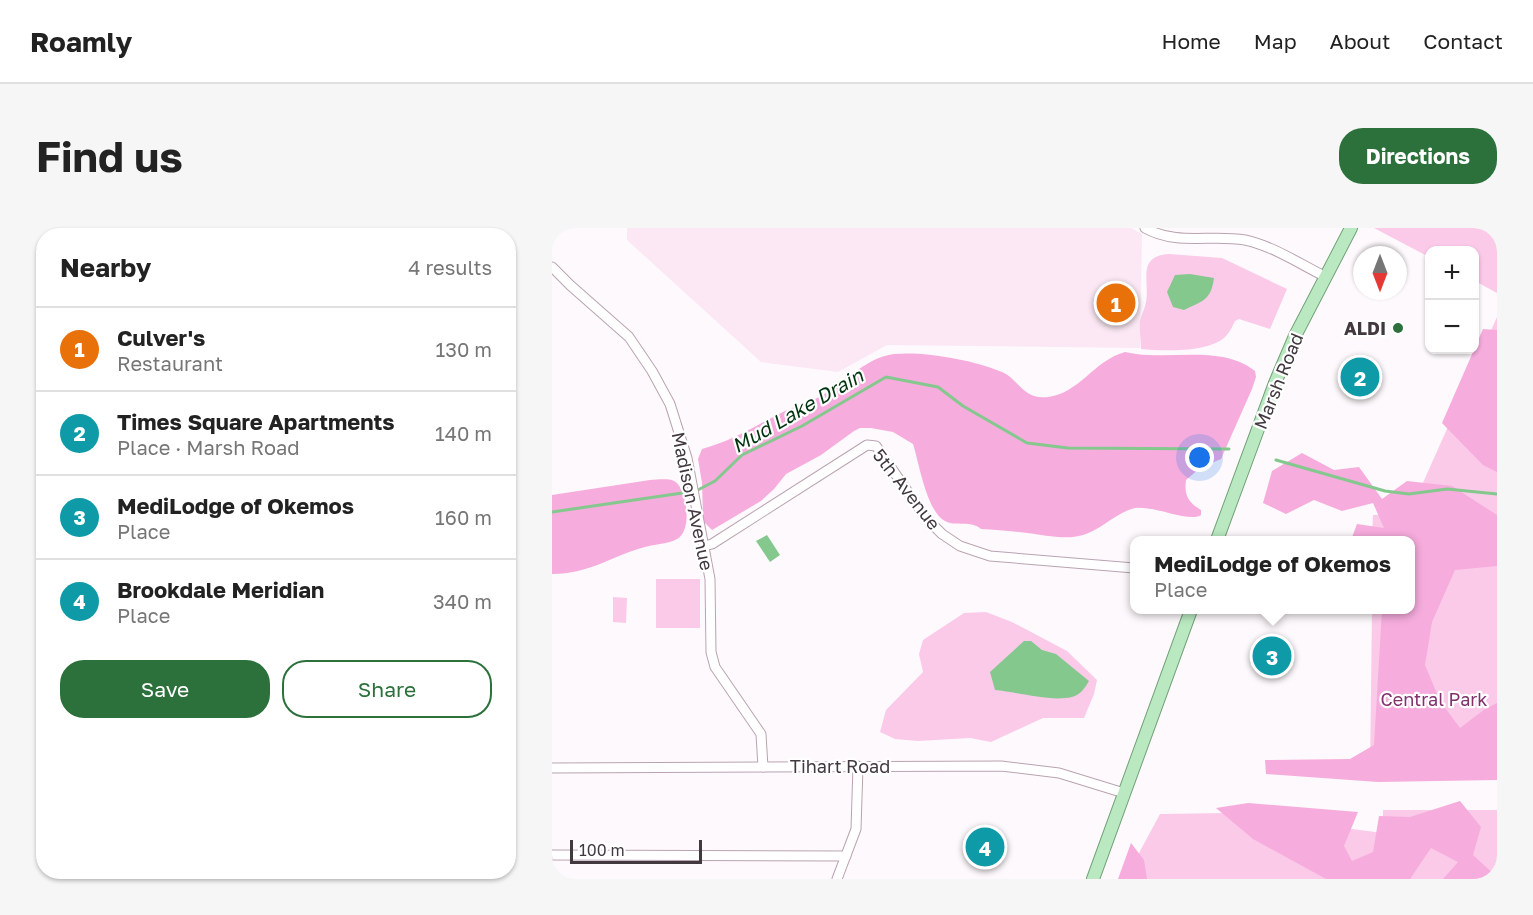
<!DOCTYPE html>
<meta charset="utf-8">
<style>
body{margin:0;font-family:"Golos Text",sans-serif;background:#f6f6f6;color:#222}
.controls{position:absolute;right:18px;top:18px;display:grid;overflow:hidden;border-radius:12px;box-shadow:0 2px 4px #0004}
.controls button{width:54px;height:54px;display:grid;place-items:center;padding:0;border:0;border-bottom:2px solid #e0e0e0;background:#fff;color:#222;font:30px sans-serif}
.compass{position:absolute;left:801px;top:18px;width:54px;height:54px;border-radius:50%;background:#fff;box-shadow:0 2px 4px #0004;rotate:180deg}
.scale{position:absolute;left:18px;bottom:15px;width:132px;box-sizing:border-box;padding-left:6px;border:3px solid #42393f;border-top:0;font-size:16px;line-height:21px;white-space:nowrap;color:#42393f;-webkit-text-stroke:4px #fff;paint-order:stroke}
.you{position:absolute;left:648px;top:230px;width:21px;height:21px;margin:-15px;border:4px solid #fff;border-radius:50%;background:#1a73e8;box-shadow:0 0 0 9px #1a73e833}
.badge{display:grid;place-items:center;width:39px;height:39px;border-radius:50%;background:#2c703b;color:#fff;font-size:20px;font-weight:700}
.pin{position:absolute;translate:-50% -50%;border:3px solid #fff;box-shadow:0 2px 6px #0006}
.popup{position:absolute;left:578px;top:308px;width:285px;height:78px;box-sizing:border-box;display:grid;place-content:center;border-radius:12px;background:#fff;filter:drop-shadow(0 2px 4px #0005);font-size:20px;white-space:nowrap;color:#767676}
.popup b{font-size:22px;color:#222}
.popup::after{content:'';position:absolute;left:50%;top:100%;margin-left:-12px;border:12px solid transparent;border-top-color:#fff}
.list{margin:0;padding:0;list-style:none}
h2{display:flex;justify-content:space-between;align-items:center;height:78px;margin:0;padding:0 24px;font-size:26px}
h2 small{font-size:20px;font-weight:400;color:#767676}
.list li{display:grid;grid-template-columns:39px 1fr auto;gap:18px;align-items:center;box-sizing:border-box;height:84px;padding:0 24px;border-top:2px solid #e0e0e0}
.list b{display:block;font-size:22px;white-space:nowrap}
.list p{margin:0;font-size:20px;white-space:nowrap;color:#767676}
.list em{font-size:20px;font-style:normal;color:#767676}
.actions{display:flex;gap:12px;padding:18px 24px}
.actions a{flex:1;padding:14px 0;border:2px solid #2c703b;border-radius:24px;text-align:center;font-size:21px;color:#2c703b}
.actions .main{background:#2c703b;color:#fff}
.map{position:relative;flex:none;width:945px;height:651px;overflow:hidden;border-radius:24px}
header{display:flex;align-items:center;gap:36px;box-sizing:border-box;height:84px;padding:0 30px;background:#fff;border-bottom:2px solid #e0e0e0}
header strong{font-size:28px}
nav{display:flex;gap:33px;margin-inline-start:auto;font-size:21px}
.intro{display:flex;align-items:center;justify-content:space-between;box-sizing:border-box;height:144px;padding:0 36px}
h1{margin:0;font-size:42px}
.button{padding:15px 27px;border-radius:24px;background:#2c703b;color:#fff;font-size:21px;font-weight:700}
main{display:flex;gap:36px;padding:0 36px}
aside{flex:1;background:#fff;border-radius:24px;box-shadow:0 2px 4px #0004}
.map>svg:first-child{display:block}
</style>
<header>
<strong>Roamly</strong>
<nav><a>Home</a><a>Map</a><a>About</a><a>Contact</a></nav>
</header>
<div class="intro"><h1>Find us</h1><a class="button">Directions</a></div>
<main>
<aside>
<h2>Nearby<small>4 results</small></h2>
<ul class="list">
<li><span class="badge" style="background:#e8710a">1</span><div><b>Culver's</b><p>Restaurant</p></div><em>130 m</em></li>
<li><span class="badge" style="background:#0f9aa8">2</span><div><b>Times Square Apartments</b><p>Place · Marsh Road</p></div><em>140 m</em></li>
<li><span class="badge" style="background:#0f9aa8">3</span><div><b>MediLodge of Okemos</b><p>Place</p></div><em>160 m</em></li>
<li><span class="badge" style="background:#0f9aa8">4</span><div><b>Brookdale Meridian</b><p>Place</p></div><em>340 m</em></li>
</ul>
<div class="actions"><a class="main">Save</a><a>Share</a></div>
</aside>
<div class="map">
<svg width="945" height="651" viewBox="0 0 945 651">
<rect width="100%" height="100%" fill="#fef9fc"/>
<polygon fill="#fbe8f4" points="75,0 579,0 590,6 588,120 335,117 286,144 209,134 75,12"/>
<g fill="#fbcae9">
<polygon points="822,0 945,0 945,65 923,53 922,22 878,22 877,29"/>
<path d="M617 26 670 30 735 61 718 101 687 91 683 93C680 99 678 104 673 109 656 125 611 123 589 121 589 113 587 100 588 93 589 87 593 81 594 74 598 54 584 28 617 26Z"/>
<polygon points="945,89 945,545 818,544 820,382 858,382 858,312 820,312 821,287 857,286"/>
<rect x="104" y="351" width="44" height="49"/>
<polygon points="61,369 75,370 74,395 61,394"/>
<polygon points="434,384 460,394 515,423 545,452 542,466 532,490 491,490 439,514 418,510 366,513 343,511 328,504 334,482 371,444 367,426 371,412 412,385"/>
<polygon points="831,582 945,582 945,651 573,651 608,586 676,585 831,605"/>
</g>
<g fill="#f6acdd">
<polygon points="931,101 945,102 945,244 931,237 890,195"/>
<path d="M573 124C580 125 588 127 596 127 631 129 674 120 703 143L704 149 700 161 669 231 648 240 634 252C632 267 636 274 649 282V287C638 295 601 277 583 280 565 284 551 300 534 306 515 313 494 307 475 305 460 303 444 302 429 301 419 292 404 299 393 293 375 284 367 235 361 216L341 204 319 200H308L302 203 269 227 234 246 222 261 209 273 160 302 152 294 151 288 150 255 146 231 150 221C183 212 204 197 233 183 244 178 256 175 267 169 292 156 312 130 342 126 372 123 422 132 450 144 467 151 470 172 496 169 528 165 541 133 573 124Z"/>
<polygon points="750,225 782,242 807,239 830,271 855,253 900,258 945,287 945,338 903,342 880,394 873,437 888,473 908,500 933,481 945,475 945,552 826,554 714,546 713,532 798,531 822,517 830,382 858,382 858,312 799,312 805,296 832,300 821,275 790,283 762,272 734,286 711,275 720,243"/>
<path d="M98 252C105 252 115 250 122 253 135 259 141 303 125 311 116 316 103 316 93 319 59 328 38 346 0 346V267Z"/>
<polygon points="908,573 929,599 921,627 945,649 945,651 891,651 906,634 879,620 858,651 774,651 701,611 664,580 696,575 806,584 792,618 800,633 821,624 827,588 858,589"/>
<polygon points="579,615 592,632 595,651 566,651"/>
</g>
<g fill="#84c88e">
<path d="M638 46 662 50C659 73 650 73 632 82L621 79 615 64 623 47Z"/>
<polygon points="215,307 228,327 218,334 204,313"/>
<path d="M472 413H479L490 422 504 426 537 453C533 460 528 467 520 469 497 474 466 464 443 462L438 444Z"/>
</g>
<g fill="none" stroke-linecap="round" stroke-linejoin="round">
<g stroke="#84c88e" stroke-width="3">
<polyline points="724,232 833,263 857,266 895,261 945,266"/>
<polyline points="0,284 144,263 163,253 190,227 250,198 334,149 386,159 411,178 475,215 516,220 677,221"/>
</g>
<g stroke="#baa3b1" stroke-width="11">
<g id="minor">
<path d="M593 0C625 18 659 6 693 12 721 18 748 36 774 49"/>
<polyline points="0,39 18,57 77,109 100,143 118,176 135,230 158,351 159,424 163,439 209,506 211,539"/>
<polyline points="152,318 160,316 315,217 324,218 374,290 390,306 408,318 438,328 582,340"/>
<polyline points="0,540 449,538 507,545 572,565"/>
<polyline points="0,627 294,628"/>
<polyline points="285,651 304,601 306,538"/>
</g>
</g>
<g stroke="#72a279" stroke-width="14">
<g id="major">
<polyline points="665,312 723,155 743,108 799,0"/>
<polyline points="541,651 639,382"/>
</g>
</g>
<use href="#minor" stroke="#fff" stroke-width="9"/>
<use href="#major" stroke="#bae9c1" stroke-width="12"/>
</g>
<circle fill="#2c703b" stroke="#fff" stroke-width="2" cx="846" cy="100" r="6"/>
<g text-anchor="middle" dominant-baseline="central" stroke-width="4.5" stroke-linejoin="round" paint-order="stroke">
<g font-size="18" font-weight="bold" fill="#42393f" stroke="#fff" text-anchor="end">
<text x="834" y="100">ALDI</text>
</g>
<g font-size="18" fill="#42393f" stroke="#fff">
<text transform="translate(726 153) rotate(-68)">Marsh Road</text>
<text transform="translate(355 261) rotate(52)">5th Avenue</text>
<text transform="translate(141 273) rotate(78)">Madison Avenue</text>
<text x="288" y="538">Tihart Road</text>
</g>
<g font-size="18" fill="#84306d" stroke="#fff">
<text x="882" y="471">Central Park</text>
</g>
<g font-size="20" font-style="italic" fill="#00340f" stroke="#fff">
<text transform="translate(245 182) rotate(-30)">Mud Lake Drain</text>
</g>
</g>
</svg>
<div class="controls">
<button>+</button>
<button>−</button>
</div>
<svg class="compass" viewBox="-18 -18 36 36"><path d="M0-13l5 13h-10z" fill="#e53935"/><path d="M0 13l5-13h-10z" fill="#767676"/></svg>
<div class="scale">100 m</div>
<div class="you"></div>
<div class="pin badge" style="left:564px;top:75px;background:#e8710a">1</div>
<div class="pin badge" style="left:808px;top:149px;background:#0f9aa8">2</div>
<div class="pin badge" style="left:720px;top:428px;background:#0f9aa8">3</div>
<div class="popup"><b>MediLodge of Okemos</b>Place</div>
<div class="pin badge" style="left:433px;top:619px;background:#0f9aa8">4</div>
</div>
</main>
